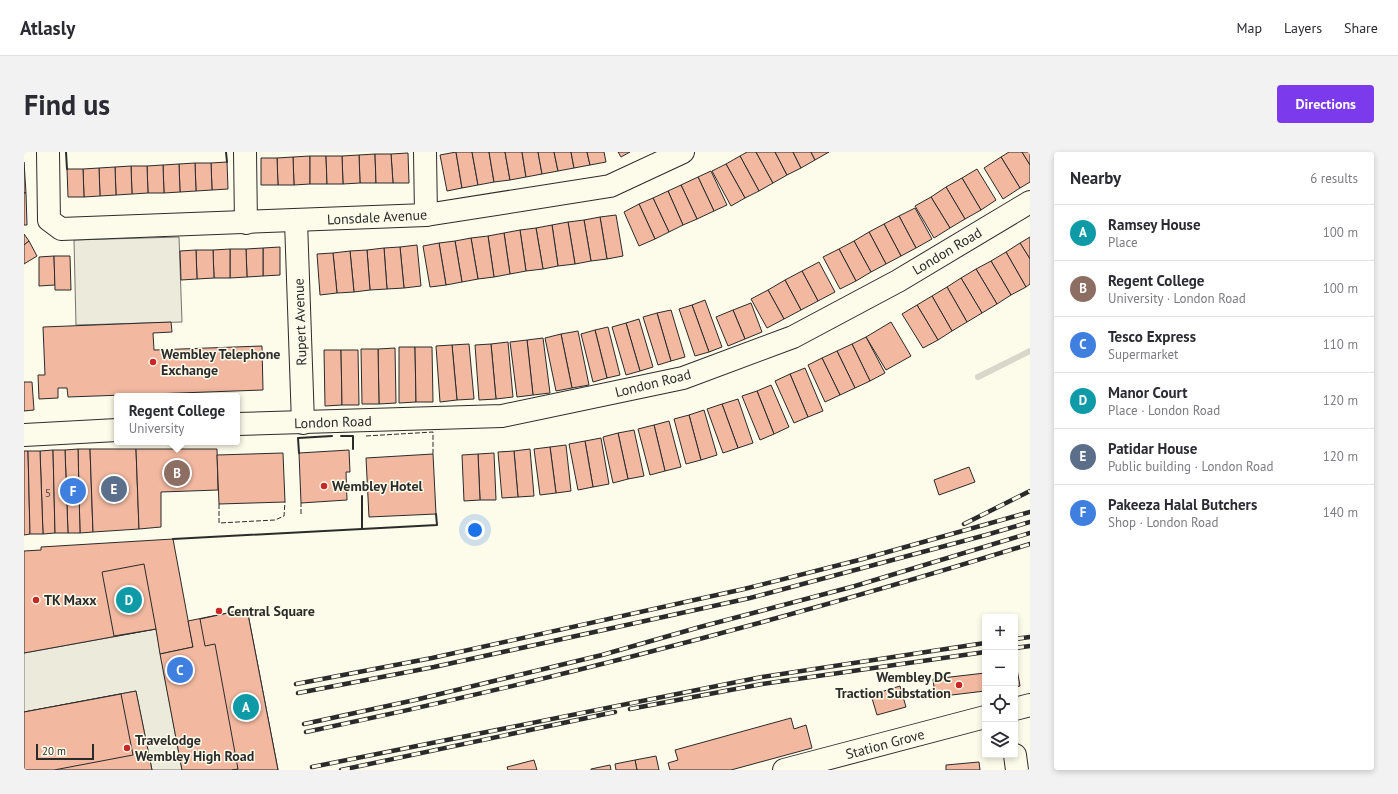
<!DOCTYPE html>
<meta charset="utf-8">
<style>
body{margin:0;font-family:"PT Sans",sans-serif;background:#f2f2f3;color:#2b2b33}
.controls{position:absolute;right:12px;bottom:12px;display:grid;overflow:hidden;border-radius:4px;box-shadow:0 2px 6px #0003}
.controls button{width:36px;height:36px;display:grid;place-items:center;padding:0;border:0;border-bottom:1px solid #e1e1e2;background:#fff;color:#2b2b33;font:20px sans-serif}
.scale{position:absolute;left:12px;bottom:10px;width:58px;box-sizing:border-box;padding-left:4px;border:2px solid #2b2b2b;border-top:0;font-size:11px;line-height:14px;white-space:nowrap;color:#2b2b2b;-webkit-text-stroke:3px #fdfbea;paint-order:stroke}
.you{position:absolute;left:451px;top:378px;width:14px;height:14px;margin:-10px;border:3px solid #fff;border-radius:50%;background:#1a73e8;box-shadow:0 0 0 6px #1a73e833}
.badge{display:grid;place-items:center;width:26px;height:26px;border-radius:50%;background:#7c3aed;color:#fff;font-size:13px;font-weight:700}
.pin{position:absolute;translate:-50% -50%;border:2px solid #fff;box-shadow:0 1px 4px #0006}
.popup{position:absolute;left:90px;top:241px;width:126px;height:52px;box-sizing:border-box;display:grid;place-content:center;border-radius:4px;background:#fff;filter:drop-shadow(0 1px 3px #0005);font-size:13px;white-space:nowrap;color:#7c7c81}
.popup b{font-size:15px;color:#2b2b33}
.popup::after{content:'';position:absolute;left:50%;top:100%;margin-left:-8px;border:8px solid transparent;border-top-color:#fff}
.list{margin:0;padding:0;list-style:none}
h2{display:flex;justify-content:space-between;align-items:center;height:52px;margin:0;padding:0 16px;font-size:17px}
h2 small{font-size:13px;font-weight:400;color:#7c7c81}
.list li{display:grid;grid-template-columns:26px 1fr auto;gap:12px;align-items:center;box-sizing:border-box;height:56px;padding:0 16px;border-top:1px solid #e1e1e2}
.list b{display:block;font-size:15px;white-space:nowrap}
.list p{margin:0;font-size:13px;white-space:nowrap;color:#7c7c81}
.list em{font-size:13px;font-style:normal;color:#7c7c81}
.icon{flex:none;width:22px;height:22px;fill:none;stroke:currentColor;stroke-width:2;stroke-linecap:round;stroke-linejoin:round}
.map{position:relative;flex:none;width:1006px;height:618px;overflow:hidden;border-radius:4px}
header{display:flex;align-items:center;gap:24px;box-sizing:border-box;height:56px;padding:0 20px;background:#fff;border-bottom:1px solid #e1e1e2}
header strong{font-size:19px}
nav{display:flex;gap:22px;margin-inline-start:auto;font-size:14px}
.intro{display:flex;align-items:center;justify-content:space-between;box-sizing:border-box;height:96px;padding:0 24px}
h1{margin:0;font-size:28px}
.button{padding:10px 18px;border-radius:4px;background:#7c3aed;color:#fff;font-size:14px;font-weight:700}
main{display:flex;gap:24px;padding:0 24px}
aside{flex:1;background:#fff;border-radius:4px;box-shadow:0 2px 6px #0003}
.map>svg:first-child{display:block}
</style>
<header>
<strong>Atlasly</strong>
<nav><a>Map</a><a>Layers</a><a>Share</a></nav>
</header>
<div class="intro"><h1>Find us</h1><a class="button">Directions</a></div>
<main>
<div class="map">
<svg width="1006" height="618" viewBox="0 0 1006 618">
<rect width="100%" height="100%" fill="#fdfbea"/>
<g fill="#eceadb" stroke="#74746e">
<polygon points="155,85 158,170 52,173 50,88"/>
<polygon points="132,477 158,618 128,618 112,539 0,560 0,501"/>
</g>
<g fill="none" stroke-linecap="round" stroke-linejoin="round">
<polyline stroke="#d8d7c9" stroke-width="6" points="954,225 1006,199"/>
</g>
<g fill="#f2b8a0" stroke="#2b2b2b">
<polygon points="432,0 438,36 423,39 416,3"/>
<polygon points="432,0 448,0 454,33 438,36"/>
<polygon points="448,0 465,0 470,30 454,33"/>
<polygon points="465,0 481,0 486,28 470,30"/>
<polygon points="481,0 498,0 502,25 486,28"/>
<polygon points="498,0 514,0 518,22 502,25"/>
<polygon points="514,0 530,0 534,19 518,22"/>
<polygon points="530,0 547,0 550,16 534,19"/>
<polygon points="547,0 563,0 566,13 550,16"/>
<polygon points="563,0 580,0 582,10 566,13"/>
<polygon points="594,0 606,0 597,5"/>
<polygon points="723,0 732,0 749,31 735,39 716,4"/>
<polygon points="732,0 751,0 763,23 749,31"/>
<polygon points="751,0 769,0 777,16 763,23"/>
<polygon points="769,0 787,0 791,8 777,16"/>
<polygon points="787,0 805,0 791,8"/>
<polygon points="985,0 998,0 1006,13 1006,30 996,36 977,5"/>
<polygon points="998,0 1006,0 1006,13"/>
<polygon points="384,1 385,31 369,31 367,2"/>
<polygon points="351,2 352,31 336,31 335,3"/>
<polygon points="351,2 367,2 369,31 352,31"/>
<polygon points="335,3 336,31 319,32 318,4"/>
<polygon points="286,4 286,32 270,33 269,5"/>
<polygon points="286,4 302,4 303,32 286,32"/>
<polygon points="302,4 318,4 319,32 303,32"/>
<polygon points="716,4 735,39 721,46 702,12"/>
<polygon points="269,5 270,33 254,33 253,6"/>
<polygon points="977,5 996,36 979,47 960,16"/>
<polygon points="237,6 253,6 254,33 237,33"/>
<polygon points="0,10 2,41 0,41"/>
<polygon points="203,10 204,37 188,38 187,11"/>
<polygon points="171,11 187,11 188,38 172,39"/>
<polygon points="171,11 172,39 156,40 155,12"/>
<polygon points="155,12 156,40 140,41 139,13"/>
<polygon points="702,12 721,46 707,54 688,19"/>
<polygon points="139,13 140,41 124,41 123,14"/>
<polygon points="107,14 123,14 124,41 108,42"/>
<polygon points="107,14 108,42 92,43 91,15"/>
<polygon points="91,15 92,43 76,44 75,16"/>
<polygon points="75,16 76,44 60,45 59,17"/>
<polygon points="43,17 59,17 60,45 44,45"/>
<polygon points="953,17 972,48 957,58 938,26"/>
<polygon points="687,19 703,53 690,59 674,25"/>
<polygon points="674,25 690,59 673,67 657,33"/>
<polygon points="938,26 957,58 941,67 922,35"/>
<polygon points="657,33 673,67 659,73 644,39"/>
<polygon points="922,35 941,67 926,76 907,45"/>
<polygon points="644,39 659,73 645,80 629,46"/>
<polygon points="0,41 2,41 3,73 0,73"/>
<polygon points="907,45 926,76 910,86 891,54"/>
<polygon points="629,46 645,80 631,87 615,52"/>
<polygon points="615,52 631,87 615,94 600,60"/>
<polygon points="891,56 908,87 892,96 875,64"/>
<polygon points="592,63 599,104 583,107 576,65"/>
<polygon points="875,64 892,96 877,104 860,72"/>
<polygon points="576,65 583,107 567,109 560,68"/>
<polygon points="560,68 567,109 551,112 544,70"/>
<polygon points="544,70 551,112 534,114 528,73"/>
<polygon points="860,72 877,104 862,112 845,80"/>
<polygon points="528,73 534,114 519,117 512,76"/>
<polygon points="512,76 519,117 502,119 496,78"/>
<polygon points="496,78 502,119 486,122 480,81"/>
<polygon points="845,80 862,112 847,120 830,89"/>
<polygon points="480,81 486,122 470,125 464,84"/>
<polygon points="0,82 5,89 0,93"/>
<polygon points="464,84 470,125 454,127 447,86"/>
<polygon points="1006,85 1006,107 996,91"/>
<polygon points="447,86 454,127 438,130 431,89"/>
<polygon points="5,89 13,104 0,112 0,93"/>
<polygon points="431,89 438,130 422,133 415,91"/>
<polygon points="830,89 847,120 832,129 815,97"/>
<polygon points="415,91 422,133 406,135 399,94"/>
<polygon points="996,91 1006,107 1006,132 1002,135 982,100"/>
<polygon points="393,93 397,134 380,136 376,95"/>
<polygon points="256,95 256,123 239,124 239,96"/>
<polygon points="376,95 380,136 363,137 360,96"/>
<polygon points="239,96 239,124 223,125 222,97"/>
<polygon points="360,96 363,137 346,138 343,98"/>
<polygon points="206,97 222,97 223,125 206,126"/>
<polygon points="206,97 206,126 190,126 189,98"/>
<polygon points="815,97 832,129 816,137 799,105"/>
<polygon points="172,98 189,98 190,126 173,127"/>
<polygon points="172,98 173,127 157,128 156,99"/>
<polygon points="343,98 346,138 330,140 326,99"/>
<polygon points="326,99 330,140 313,141 309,101"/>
<polygon points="982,100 1002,135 987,143 967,109"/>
<polygon points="309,101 313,141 296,143 293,102"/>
<polygon points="30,104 31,133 15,134 15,105"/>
<polygon points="30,104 46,104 47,138 31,138"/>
<polygon points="967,109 987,143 973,152 952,117"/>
<polygon points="795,110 811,140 794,149 778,119"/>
<polygon points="952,117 973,152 958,161 937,126"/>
<polygon points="778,119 794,149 777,158 761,128"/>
<polygon points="937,126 958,161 943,170 923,135"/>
<polygon points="761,128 777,158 760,167 744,138"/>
<polygon points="923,135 943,170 928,179 908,144"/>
<polygon points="744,138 760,167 743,176 727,147"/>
<polygon points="908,144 928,179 914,188 893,153"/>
<polygon points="681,148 698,195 685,200 668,153"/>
<polygon points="727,151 738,180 721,187 709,158"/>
<polygon points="668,153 685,200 671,204 655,157"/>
<polygon points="893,153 914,188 899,196 878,162"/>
<polygon points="647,158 661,205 647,209 633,161"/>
<polygon points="709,158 721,187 704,194 692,165"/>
<polygon points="633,161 647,209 634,213 619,165"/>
<polygon points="615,167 629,215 616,219 602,171"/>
<polygon points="147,170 148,180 129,181 130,198 238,194 239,238 44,245 43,236 34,236 34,246 15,247 14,223 21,223 19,175"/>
<polygon points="867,170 887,204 862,218 842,185"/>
<polygon points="602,171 616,219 602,223 588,175"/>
<polygon points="584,175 596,223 583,226 571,178"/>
<polygon points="571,178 583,226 569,230 557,182"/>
<polygon points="554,179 565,233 548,236 537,182"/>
<polygon points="537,182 548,236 532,239 521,186"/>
<polygon points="842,185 861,221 846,229 828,192"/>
<polygon points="519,186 526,241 509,243 503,188"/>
<polygon points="503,188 509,243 493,245 486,190"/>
<polygon points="484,190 489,245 472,247 467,192"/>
<polygon points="445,192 450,247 433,248 428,193"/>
<polygon points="467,192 472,247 455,248 451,193"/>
<polygon points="828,192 846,229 831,236 813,199"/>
<polygon points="428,193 433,248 416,250 412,194"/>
<polygon points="375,195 391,195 392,250 375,251"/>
<polygon points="391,195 408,195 409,250 392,250"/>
<polygon points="371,196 372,251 355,252 354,197"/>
<polygon points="337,197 354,197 355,252 338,252"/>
<polygon points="300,198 317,198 318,253 301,254"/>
<polygon points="317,198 334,198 335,253 318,253"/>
<polygon points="813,199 831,236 816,243 798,206"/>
<polygon points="798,206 816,243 801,250 784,213"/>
<polygon points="781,216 799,259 784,265 766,222"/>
<polygon points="766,222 784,265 770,271 751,229"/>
<polygon points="0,230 8,230 10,258 0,259"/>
<polygon points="747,233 765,275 750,282 733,239"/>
<polygon points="733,239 750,282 736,288 718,244"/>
<polygon points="714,247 729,291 714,296 698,252"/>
<polygon points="698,252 714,296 699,301 683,257"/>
<polygon points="680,258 693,303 677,308 665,263"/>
<polygon points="665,263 677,308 662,312 650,267"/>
<polygon points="645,269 657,315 641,319 630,273"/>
<polygon points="630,273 641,319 626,323 614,277"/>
<polygon points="610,278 620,324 604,327 594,281"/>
<polygon points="594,281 604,327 589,331 579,285"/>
<polygon points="577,286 585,332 569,335 561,289"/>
<polygon points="561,289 569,335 554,338 545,292"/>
<polygon points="542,293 547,339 532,341 526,295"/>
<polygon points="526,295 532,341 516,343 510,297"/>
<polygon points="54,297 66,297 69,380 56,381"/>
<polygon points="54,297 56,381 44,381 41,298"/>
<polygon points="66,297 112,297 115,377 69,380"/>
<polygon points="112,297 193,297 194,338 137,340 137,375 115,377"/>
<polygon points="506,297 510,344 494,345 490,299"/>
<polygon points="29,298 31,381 19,382 16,299"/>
<polygon points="29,298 41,298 44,381 31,381"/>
<polygon points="325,298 326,320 322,320 323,348 277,351 275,301"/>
<polygon points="0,299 4,299 6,382 0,383"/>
<polygon points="4,299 16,299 19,382 6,382"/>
<polygon points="490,299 494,345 478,346 474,300"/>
<polygon points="259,301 261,350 195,352 193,303"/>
<polygon points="470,301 472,348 456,348 454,302"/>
<polygon points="409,302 412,362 345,365 342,306"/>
<polygon points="454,302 456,348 440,349 438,303"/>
<polygon points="945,315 951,330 915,343 910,328"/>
<polygon points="149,387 169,495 136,502 132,477 0,501 0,399 17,398 17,395"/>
<polygon points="120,412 132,477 90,484 78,420"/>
<polygon points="223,457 254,618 158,618 136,502 169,495 164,469"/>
<polygon points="223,457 254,618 208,618 214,617 191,492 181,494 176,467"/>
<polygon points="991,517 993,517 996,534 991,535"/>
<polygon points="961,521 961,539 911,545 909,527"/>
<polygon points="876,534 882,555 853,563 847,543"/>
<polygon points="112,539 128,618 0,618 0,560"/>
<polygon points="97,542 109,603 30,618 0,618 0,560"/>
<polygon points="767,566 770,577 782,573 788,596 707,618 646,618 644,611 654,608 651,598"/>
<polygon points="632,604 635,618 613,618 611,608"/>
<polygon points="510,608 513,618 484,618 483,615"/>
<polygon points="611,608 613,618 592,618 591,612"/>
<polygon points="955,610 956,618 922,618 922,613"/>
<polygon points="586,613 587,618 567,618 567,617"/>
</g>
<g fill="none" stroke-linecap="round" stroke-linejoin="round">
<g stroke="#2b2b2b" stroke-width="24">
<g id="minor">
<polyline points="24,0 25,68 37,77 402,63 586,34 659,0"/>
<polyline points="221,0 222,71"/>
<polyline points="401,0 402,63"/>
<polyline points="272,69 279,271"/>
<polyline points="213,272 478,264 659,226 769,185 874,129 1006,50"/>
<polyline points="0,283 93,278"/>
<polyline points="991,557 1006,553"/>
<polyline points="991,603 993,618"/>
<polyline points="760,618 961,565"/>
</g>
</g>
<use href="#minor" stroke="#fdfbea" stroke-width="22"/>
<g stroke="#2b2b2b" stroke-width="4.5">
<g id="rail">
<polyline points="940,372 1006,339"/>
<polyline points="991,487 1006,485"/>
<polyline points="991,496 1006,494"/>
<polyline points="272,532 408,506 720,437 835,408 1006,360"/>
<polyline points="274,541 410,515 726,446 962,383 1006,370"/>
<polyline points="606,557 738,532 961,500"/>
<polyline points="280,572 391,548 578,503 676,475 831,434 1006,381"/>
<path d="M282 580C526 529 768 466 1006 392"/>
<polyline points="288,615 738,525 961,491"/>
<polyline points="317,618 591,560"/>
</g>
</g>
<use href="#rail" stroke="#fdfbea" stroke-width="3" stroke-dasharray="9" stroke-linecap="butt"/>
<g stroke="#2b2b2b" stroke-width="1" stroke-dasharray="5 2" stroke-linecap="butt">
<polyline points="342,284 409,280 409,302"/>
<polyline points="195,352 195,371 251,368 260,364 261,350"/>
<polyline points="277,362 277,351"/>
</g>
<g stroke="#2b2b2b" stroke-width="2">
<polyline points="42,0 43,17"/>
<polyline points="202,0 203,10"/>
<polyline points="317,284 329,284 329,297"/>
<polyline points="275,301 274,286 308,284"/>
<polyline points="338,344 338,377"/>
<polyline points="149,387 413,373 412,362"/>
</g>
</g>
<g fill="#c62828" stroke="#fdfbea" stroke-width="1.5">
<circle cx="129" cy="210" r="4"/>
<circle cx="300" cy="334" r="4"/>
<circle cx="12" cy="448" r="4"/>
<circle cx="195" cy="459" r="4"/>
<circle cx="935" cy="533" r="4"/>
<circle cx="103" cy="596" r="4"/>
</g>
<g text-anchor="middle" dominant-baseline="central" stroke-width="3" stroke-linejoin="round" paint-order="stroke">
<g font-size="12" fill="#5d4e48">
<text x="24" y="340">5</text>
</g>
<g font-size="14" fill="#2b2b2b" stroke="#fdfbea">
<text transform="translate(353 65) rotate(-3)">Lonsdale Avenue</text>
<text transform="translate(923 99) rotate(-31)">London Road</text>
<text transform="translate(276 170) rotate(-92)">Rupert Avenue</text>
<text transform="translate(629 231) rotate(-14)">London Road</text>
<text transform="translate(309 270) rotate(-2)">London Road</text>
<text transform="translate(861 592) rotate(-15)">Station Grove</text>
</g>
<g font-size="14" font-weight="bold" fill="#2b2b2b" stroke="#fdfbea" text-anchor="start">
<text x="137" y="202">Wembley Telephone<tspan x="137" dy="16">Exchange</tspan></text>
<text x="308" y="334">Wembley Hotel</text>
<text x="20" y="448">TK Maxx</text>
<text x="203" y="459">Central Square</text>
<text x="927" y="525" text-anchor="end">Wembley DC<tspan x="927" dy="16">Traction Substation</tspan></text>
<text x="111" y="588">Travelodge<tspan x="111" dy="16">Wembley High Road</tspan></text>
</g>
</g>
</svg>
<div class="controls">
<button>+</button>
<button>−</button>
<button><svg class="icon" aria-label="locate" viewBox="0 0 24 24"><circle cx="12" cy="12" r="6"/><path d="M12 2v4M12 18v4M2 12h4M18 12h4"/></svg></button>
<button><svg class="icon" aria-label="layers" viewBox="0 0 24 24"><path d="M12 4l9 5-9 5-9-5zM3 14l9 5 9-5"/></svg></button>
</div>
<div class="scale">20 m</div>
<div class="you"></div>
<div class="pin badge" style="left:222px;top:555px;background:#0f9aa8">A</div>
<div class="pin badge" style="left:153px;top:321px;background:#8d6e63">B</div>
<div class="popup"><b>Regent College</b>University</div>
<div class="pin badge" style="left:156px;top:518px;background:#3f7fe0">C</div>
<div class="pin badge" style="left:105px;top:448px;background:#0f9aa8">D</div>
<div class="pin badge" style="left:90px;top:337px;background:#5c6f8a">E</div>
<div class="pin badge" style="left:49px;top:339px;background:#3f7fe0">F</div>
</div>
<aside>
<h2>Nearby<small>6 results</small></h2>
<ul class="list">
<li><span class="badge" style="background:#0f9aa8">A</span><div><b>Ramsey House</b><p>Place</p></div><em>100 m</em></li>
<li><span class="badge" style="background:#8d6e63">B</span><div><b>Regent College</b><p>University · London Road</p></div><em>100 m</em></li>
<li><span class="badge" style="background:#3f7fe0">C</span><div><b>Tesco Express</b><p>Supermarket</p></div><em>110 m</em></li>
<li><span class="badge" style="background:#0f9aa8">D</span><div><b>Manor Court</b><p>Place · London Road</p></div><em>120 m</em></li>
<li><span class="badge" style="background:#5c6f8a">E</span><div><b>Patidar House</b><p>Public building · London Road</p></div><em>120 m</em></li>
<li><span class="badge" style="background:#3f7fe0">F</span><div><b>Pakeeza Halal Butchers</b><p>Shop · London Road</p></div><em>140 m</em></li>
</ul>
</aside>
</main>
